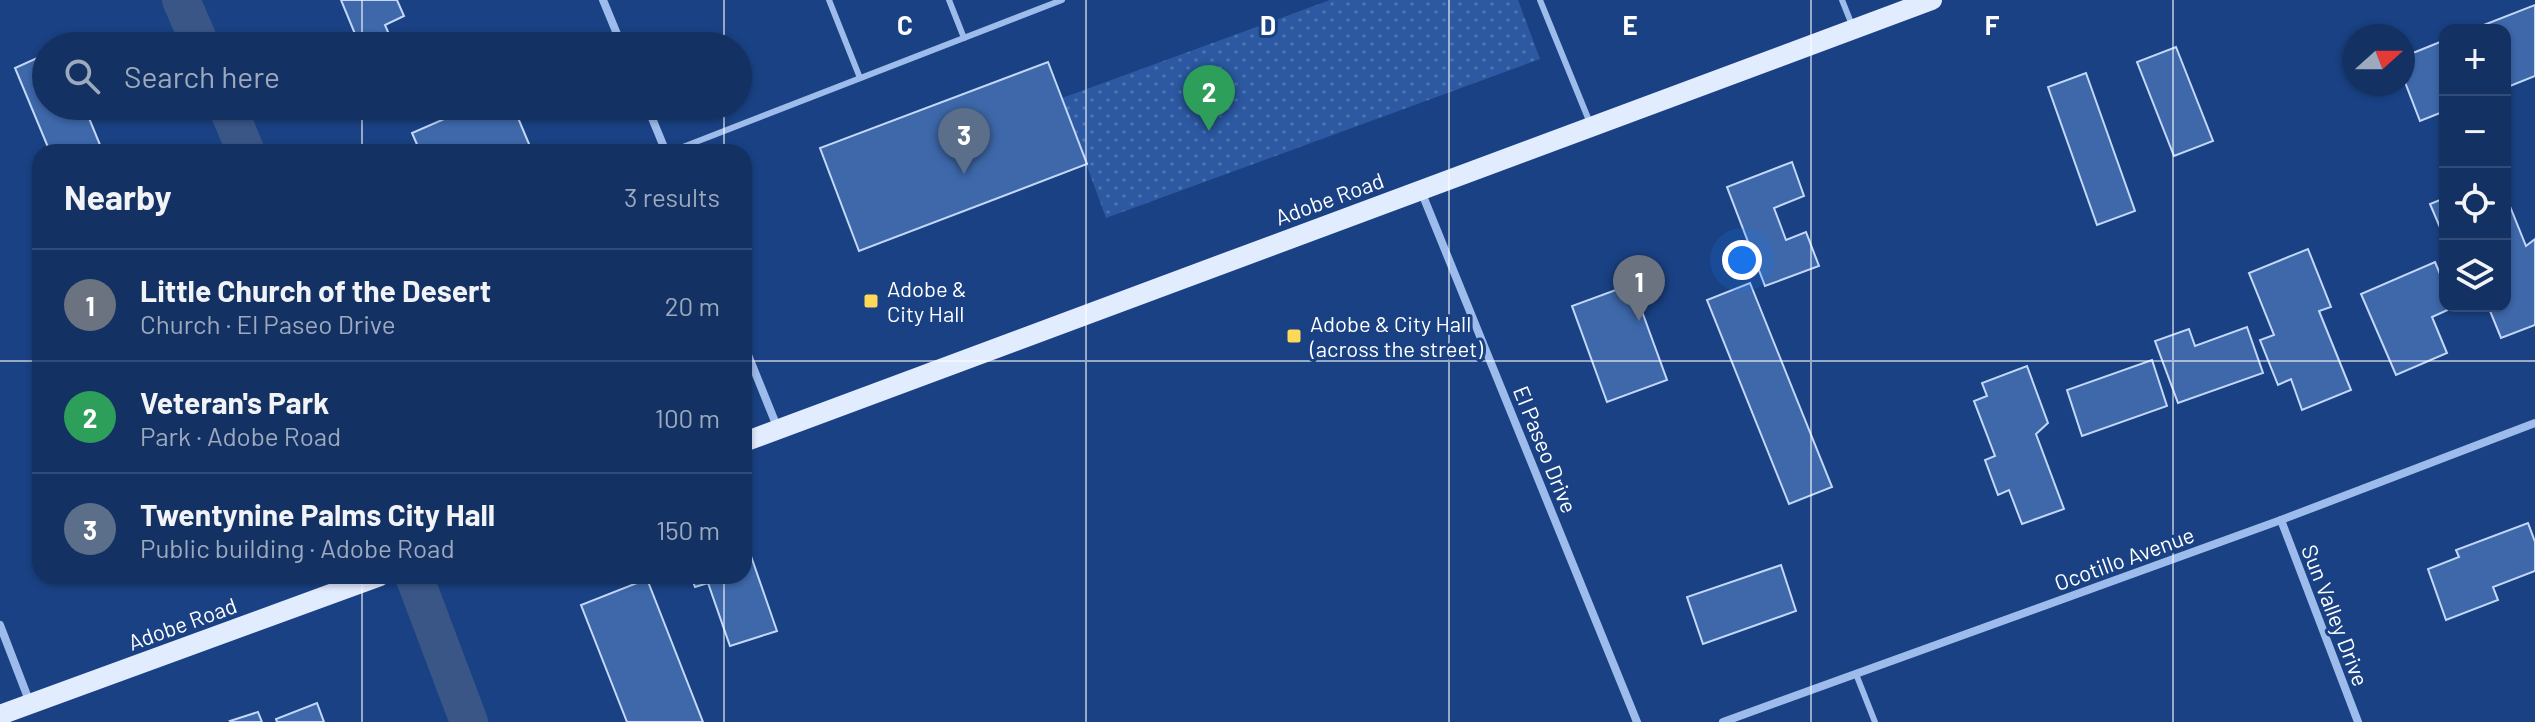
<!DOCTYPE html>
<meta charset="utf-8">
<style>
body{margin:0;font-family:Barlow,sans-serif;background:#203d6b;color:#f1f3f6}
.controls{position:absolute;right:24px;top:24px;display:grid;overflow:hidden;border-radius:16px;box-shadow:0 2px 6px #0004}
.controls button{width:72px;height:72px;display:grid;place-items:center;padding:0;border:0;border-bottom:2px solid #324c77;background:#133162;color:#f1f3f6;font:40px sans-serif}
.compass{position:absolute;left:2343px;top:24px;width:72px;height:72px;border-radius:50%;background:#133162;box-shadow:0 2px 6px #0004;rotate:69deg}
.you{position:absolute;left:1742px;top:260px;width:28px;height:28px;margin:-20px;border:6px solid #fff;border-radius:50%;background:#1a73e8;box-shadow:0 0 0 12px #1a73e833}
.badge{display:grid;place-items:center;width:52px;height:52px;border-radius:50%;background:#8abfa5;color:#fff;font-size:26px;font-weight:700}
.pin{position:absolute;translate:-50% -66px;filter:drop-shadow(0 2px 4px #0008)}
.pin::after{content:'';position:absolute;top:42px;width:28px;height:24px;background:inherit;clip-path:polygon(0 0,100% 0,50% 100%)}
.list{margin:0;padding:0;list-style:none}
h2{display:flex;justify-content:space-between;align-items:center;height:104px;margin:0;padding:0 32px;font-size:34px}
h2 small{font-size:26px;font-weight:400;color:#9da9be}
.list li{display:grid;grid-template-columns:52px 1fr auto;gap:24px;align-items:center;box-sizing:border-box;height:112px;padding:0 32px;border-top:2px solid #324c77}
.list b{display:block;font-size:30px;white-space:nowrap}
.list p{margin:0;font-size:26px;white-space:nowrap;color:#9da9be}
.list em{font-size:26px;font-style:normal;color:#9da9be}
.icon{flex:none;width:44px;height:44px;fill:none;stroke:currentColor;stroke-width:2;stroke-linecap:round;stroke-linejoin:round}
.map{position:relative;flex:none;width:2535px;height:722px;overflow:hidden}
.search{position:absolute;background:#133162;box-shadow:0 2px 6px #0004;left:32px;top:32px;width:720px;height:88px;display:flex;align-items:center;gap:20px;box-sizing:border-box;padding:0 28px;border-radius:44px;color:#9da9be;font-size:30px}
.panel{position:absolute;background:#133162;box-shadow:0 2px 6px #0004;left:32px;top:144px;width:720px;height:440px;border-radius:24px}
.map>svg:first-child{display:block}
</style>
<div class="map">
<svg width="2535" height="722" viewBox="0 0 2535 722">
<defs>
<pattern id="park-dots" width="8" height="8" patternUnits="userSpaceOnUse" patternTransform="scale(2)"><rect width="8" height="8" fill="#2c59a2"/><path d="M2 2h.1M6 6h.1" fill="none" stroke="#4c72b0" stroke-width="1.8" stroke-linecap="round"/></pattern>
</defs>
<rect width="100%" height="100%" fill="#194183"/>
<polygon fill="url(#park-dots)" points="1330,0 1518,0 1540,59 1106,218 1062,98"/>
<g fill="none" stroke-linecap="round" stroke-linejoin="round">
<g stroke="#395687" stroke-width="38">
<polyline points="181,0 201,46"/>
<polyline points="227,106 246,152"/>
<polyline points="414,576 469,722"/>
</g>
</g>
<g fill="#3e68aa" stroke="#c3d8f8" stroke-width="2">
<polygon points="341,0 397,0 404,16 385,25 391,39 376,46 360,46"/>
<polygon points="2535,5 2535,76 2505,88 2505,30 2471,30"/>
<polygon points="2445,40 2445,111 2420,121 2403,77 2403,57"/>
<polygon points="2176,47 2213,141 2174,156 2137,62"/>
<polygon points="46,54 46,106 84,106 103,152 50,152 15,68"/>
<polygon points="1048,62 1087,164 859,251 820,148"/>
<polygon points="2086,73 2135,211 2097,225 2048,87"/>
<polygon points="474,106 513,106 532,151 413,152 419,149 412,133"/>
<polygon points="1792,162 1804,196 1774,208 1786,240 1806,232 1819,266 1765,286 1727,187"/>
<polygon points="2505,194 2526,246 2535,239 2535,325 2501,338 2488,306 2505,306"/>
<polygon points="2445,198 2445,239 2430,204"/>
<polygon points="2308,249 2331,307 2319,311 2351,390 2302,410 2291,379 2278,385 2260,340 2274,335 2249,273"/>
<polygon points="2435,262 2445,286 2445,306 2454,307 2432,317 2447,353 2396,375 2361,294"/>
<polygon points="1750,283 1832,487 1789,504 1707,300"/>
<polygon points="1632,284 1667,380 1607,402 1572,306"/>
<polygon points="2247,327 2263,373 2178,403 2155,341 2189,329 2195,346"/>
<polygon points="2152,360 2167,406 2082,436 2067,390"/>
<polygon points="2027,366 2048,423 2036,434 2064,509 2022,524 2009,490 1998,495 1985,460 1995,456 1974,401 1987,396 1982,383"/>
<polygon points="2528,523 2535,542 2535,571 2493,587 2498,600 2446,620 2428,569 2459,557 2456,550"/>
<polygon points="744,536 777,631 730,646 708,583 695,587 691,576 744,576"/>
<polygon points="1781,565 1796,611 1703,644 1687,597"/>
<polygon points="647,579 703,722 627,722 581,605"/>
<polygon points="317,703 324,722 277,722 276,719"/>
<polygon points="258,712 262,722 231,722 230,721"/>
</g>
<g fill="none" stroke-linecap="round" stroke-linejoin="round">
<g stroke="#9ebceb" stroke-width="6">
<polyline points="829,0 860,78"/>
<polyline points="949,0 964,38"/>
<polyline points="1540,0 1590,123"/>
<polyline points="1842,0 1852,25"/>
<polyline points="670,152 1062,0"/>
<polyline points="1856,674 1875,722"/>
</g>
<g stroke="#9ebceb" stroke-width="8">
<polyline points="603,0 622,46"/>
<polyline points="647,106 666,152"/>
<polyline points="1421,191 1637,722"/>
<polyline points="744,345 778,429"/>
<polyline points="2281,520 2358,722"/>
<polyline points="0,625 30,703"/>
<polyline points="1723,722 2281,520 2535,423"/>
</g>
<g stroke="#e2ecff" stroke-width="20">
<polyline points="744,442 1932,0"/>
<polyline points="0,715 380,576"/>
</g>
</g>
<path fill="none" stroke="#fff" stroke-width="2" stroke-opacity="0.55" d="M362 0V46M724 0V46M1086 0V722M1449 0V722M1811 0V722M2173 0V722M362 106V152M724 106V152M0 361H40M744 361H2535M362 576V722M724 576V722"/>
<g fill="#fed959" stroke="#194183" stroke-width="3">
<rect x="863" y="293" width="16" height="16" rx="4"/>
<rect x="1286" y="328" width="16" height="16" rx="4"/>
</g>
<g text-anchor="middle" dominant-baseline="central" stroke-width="6" stroke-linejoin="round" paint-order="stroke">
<g font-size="22" fill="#fff" stroke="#194183">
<text transform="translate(1329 198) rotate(-20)">Adobe Road</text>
<text transform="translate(1546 449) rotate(68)">El Paseo Drive</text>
<text transform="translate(2124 558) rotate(-20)">Ocotillo Avenue</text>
<text transform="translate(2336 615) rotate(69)">Sun Valley Drive</text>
<text transform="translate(182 623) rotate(-20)">Adobe Road</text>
</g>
<g font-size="22" fill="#fff" stroke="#194183" text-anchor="start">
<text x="887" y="288">Adobe &amp;<tspan x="887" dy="25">City Hall</tspan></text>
<text x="1310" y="323">Adobe &amp; City Hall<tspan x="1310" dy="25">(across the street)</tspan></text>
</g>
</g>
<g font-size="26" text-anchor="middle" font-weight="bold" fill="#fff" stroke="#194183" stroke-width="6" stroke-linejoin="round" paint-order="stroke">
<text x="905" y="35">C</text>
<text x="1268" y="35">D</text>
<text x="1630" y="35">E</text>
<text x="1992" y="35">F</text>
</g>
</svg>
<div class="controls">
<button>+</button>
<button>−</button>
<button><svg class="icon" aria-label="locate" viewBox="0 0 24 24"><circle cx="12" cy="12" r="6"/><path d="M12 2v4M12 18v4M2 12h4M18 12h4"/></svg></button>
<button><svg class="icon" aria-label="layers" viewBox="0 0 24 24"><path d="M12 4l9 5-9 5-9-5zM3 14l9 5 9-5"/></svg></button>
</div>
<svg class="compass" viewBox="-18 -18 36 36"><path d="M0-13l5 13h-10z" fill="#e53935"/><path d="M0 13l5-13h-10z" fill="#9da9be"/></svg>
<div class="you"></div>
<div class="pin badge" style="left:1639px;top:321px;background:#6b7280">1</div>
<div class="pin badge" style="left:1209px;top:131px;background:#2e9e5b">2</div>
<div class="pin badge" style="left:964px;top:174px;background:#5c6f8a">3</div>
<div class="search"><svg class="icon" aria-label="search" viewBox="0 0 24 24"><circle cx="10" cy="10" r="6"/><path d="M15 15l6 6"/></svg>Search here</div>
<section class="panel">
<h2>Nearby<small>3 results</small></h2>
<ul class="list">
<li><span class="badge" style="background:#6b7280">1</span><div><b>Little Church of the Desert</b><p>Church · El Paseo Drive</p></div><em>20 m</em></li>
<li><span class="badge" style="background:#2e9e5b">2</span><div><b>Veteran's Park</b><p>Park · Adobe Road</p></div><em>100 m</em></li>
<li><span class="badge" style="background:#5c6f8a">3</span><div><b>Twentynine Palms City Hall</b><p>Public building · Adobe Road</p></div><em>150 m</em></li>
</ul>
</section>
</div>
